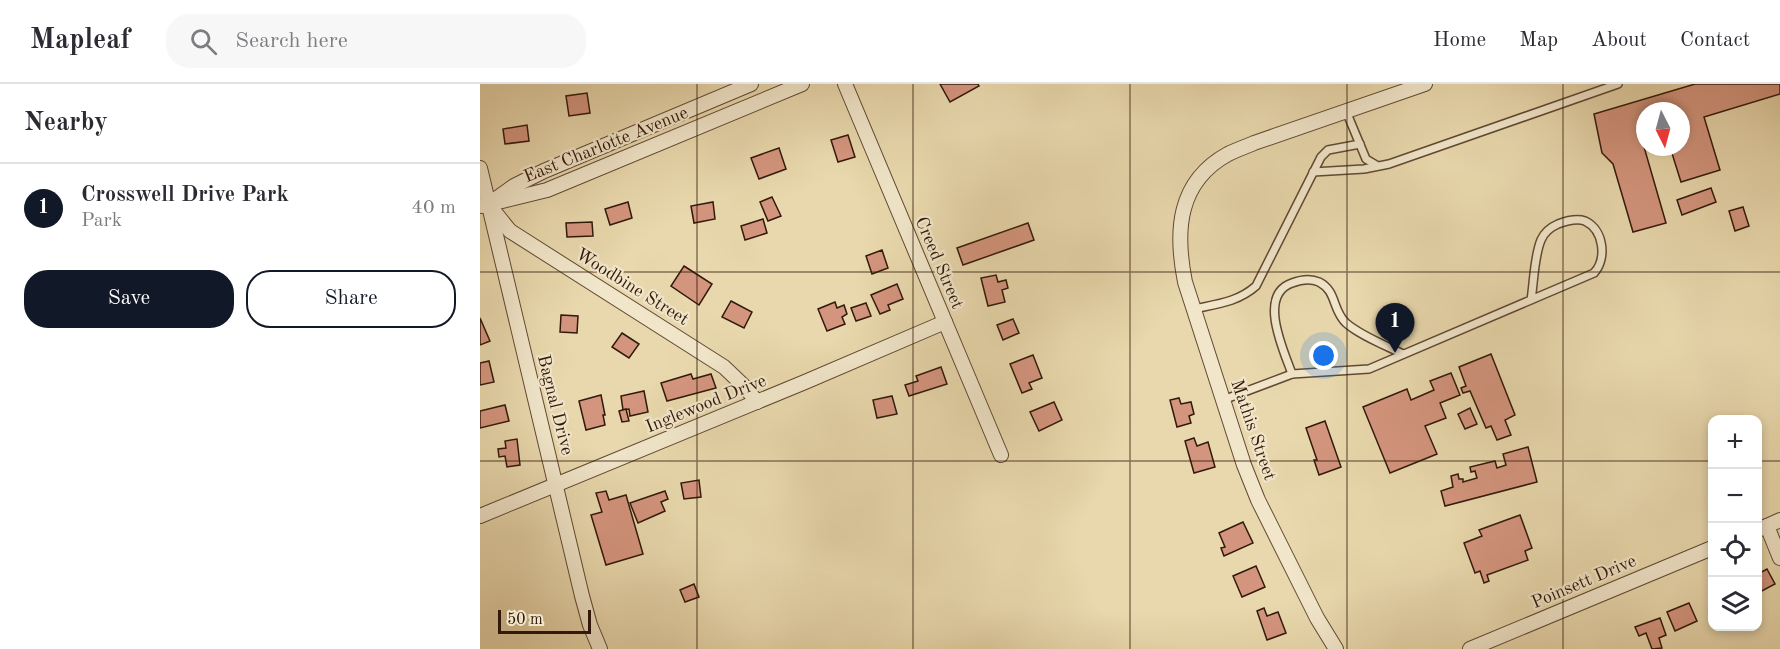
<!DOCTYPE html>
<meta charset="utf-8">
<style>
body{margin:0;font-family:"Old Standard TT",serif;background:#f7f7f7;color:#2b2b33}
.controls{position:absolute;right:18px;bottom:18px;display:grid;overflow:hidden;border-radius:12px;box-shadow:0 3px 9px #0003}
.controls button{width:54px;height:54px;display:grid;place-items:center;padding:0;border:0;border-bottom:2px solid #e1e1e2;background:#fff;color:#2b2b33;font:30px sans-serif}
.compass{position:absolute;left:1156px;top:18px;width:54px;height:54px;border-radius:50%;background:#fff;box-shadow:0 3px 9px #0003;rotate:174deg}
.scale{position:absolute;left:18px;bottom:15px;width:93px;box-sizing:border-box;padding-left:6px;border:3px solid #32190a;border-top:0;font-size:16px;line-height:21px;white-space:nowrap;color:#32190a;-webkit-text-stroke:4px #f1e6ca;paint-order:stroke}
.you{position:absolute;left:844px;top:272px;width:21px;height:21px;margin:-15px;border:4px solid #fff;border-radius:50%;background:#1a73e8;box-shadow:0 0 0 9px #1a73e833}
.badge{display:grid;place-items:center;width:39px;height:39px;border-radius:50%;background:#111827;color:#fff;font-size:20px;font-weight:700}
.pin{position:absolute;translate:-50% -50px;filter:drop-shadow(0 2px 3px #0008)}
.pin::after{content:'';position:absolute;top:32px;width:21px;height:18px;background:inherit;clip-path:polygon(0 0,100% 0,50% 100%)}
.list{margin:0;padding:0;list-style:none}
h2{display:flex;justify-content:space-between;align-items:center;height:78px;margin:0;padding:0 24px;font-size:26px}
h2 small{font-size:20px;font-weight:400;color:#7c7c81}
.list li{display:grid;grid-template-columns:39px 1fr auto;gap:18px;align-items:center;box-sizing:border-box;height:90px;padding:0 24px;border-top:2px solid #e1e1e2}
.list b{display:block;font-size:22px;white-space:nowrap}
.list p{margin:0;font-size:20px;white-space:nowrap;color:#7c7c81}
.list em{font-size:20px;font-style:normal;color:#7c7c81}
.actions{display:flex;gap:12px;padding:18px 24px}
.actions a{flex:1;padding:14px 0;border:2px solid #111827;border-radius:24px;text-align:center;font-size:21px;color:#111827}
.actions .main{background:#111827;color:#fff}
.icon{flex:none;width:33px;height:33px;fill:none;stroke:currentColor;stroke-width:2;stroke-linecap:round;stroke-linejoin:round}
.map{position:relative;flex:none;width:1300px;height:565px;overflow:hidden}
header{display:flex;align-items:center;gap:36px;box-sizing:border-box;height:84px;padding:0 30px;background:#fff;border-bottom:2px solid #e1e1e2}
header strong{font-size:28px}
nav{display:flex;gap:33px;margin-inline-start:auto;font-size:21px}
.search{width:420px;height:54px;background:#f7f7f7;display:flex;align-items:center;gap:15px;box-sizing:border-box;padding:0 21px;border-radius:24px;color:#7c7c81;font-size:22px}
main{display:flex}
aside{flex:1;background:#fff}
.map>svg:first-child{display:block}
</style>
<header>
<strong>Mapleaf</strong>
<div class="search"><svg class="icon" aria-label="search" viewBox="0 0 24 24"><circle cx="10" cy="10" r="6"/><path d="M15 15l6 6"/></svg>Search here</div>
<nav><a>Home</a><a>Map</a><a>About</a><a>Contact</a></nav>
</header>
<main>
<aside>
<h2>Nearby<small></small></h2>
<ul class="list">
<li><span class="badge">1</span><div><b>Crosswell Drive Park</b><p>Park</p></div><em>40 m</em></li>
</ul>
<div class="actions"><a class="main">Save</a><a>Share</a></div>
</aside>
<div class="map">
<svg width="1300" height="565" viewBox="0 0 1300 565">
<rect width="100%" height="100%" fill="#e9d8ad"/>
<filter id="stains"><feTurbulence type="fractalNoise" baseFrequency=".00333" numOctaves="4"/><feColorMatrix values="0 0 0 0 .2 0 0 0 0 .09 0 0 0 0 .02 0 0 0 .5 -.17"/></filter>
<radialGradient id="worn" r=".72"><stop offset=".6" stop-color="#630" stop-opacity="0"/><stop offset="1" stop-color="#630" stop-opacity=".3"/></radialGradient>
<g fill="#d4957e" stroke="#32190a" stroke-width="1.5">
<polygon points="460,0 498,0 499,2 470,18"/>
<polygon points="1215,0 1300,0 1300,10 1224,33 1240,86 1201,98 1190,63 1201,63 1201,27 1165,27 1165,55 1162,56 1186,139 1153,148 1133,80 1122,69 1114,30"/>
<polygon points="107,9 110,29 89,32 86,12"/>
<polygon points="47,41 49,57 25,60 23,45"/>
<polygon points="368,51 375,73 358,78 351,56"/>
<polygon points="299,64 306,85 279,95 271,74"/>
<polygon points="1231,104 1236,118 1202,131 1197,116"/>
<polygon points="292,113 301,132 288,137 280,118"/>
<polygon points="148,118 152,134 130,141 125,125"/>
<polygon points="233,118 235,135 214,139 211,122"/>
<polygon points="1263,123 1269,142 1255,147 1249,127"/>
<polygon points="283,135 287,149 265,156 261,142"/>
<polygon points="112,138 113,152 87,153 86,139"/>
<polygon points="548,139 554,156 483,181 477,164"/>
<polygon points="402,166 408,184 392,190 386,172"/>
<polygon points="204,182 232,200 219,221 191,202"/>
<polygon points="516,191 518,198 526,196 528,204 522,206 525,218 508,222 501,194"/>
<polygon points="417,200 423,215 408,221 410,226 400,230 391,211"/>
<polygon points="251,217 272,228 264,244 242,233"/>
<polygon points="355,218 357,224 364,221 367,230 362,233 365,240 347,247 338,225"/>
<polygon points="386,219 391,232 376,237 371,224"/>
<polygon points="81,231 98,232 97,249 80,248"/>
<polygon points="0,234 10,257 0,261"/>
<polygon points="533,235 539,249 523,256 517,241"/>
<polygon points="142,249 159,260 149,274 132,263"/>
<polygon points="1011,270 1035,331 1025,336 1031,351 1017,356 1011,342 1006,344 990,307 983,309 981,304 986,302 979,283"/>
<polygon points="553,271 562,294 549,299 552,305 542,309 530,280"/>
<polygon points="9,277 14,298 0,301 0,279"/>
<polygon points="461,283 467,300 429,312 425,301 438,297 436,292"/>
<polygon points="971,289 980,311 960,319 966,334 945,342 957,370 910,389 883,323 927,305 931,316 954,306 950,297"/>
<polygon points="211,290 213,295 231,290 236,304 187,317 181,299"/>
<polygon points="164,307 168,328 150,332 149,325 143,326 141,312"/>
<polygon points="121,311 125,331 123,331 125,341 106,346 99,317"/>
<polygon points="412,312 417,330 397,334 393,316"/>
<polygon points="699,314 701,320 711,318 714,330 709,332 711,339 697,343 690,316"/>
<polygon points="574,318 582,336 559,347 550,328"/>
<polygon points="25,321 29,337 0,344 0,327"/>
<polygon points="990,324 997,340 985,345 978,330"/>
<polygon points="146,325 149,337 142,338 139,327"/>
<polygon points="845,337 861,383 839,391 834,376 837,376 826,344"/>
<polygon points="714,354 717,362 728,358 735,383 714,389 705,357"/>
<polygon points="37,355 40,381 27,383 25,372 19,373 18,365 26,364 25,357"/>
<polygon points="1048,363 1057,398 965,422 961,407 973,403 971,392 978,390 979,395 983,395 983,398 997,394 995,387 991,388 990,383 1015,377 1017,384 1026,381 1023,370"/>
<polygon points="219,396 221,413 204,415 201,399"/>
<polygon points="126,407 129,416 146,411 163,470 126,481 111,431 122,428 116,409"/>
<polygon points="185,407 188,415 181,418 185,427 158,439 150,419"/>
<polygon points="1040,431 1052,464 1045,467 1048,476 1007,491 1009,497 1004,499 1000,487 995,489 984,459 1002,452 999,446"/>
<polygon points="763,438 773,459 744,472 741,464 745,463 739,449"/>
<polygon points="776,482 785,503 762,513 753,492"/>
<polygon points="1287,485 1295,500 1278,509 1278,490"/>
<polygon points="214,500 219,513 205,518 200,506"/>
<polygon points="1209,519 1217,537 1195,547 1187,528"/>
<polygon points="784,524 787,532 798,528 806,549 787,556 777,527"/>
<polygon points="1180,534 1186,551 1179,554 1182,564 1172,565 1166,549 1159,552 1155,543"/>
</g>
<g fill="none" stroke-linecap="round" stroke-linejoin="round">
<g stroke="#604933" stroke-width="10">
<g id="service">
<polyline points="866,27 886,75 896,81"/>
<polyline points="833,88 884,85 909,80 1138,0"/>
<path d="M714 225C737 220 758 218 776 202L841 73 848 66 880 60"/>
<path d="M812 290C804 267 777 211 812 199 820 196 830 194 839 198 857 207 852 226 866 239 881 252 905 261 923 270"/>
<path d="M743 316 812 290 889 285 1114 189C1127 175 1124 146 1105 137 1096 134 1086 137 1078 140 1071 143 1064 149 1061 156 1054 173 1054 197 1051 216"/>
</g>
</g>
<g stroke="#604933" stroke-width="16">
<g id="minor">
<polyline points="365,0 521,371"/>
<polyline points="0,84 102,512 110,541 120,565"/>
<polyline points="13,117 34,102 64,87 271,0"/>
<polyline points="2,122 67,106 322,0"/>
<polyline points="13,126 30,147 244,283 265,303 277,318"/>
<polyline points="0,432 325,298 465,238"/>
<polyline points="1287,442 1300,474"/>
<polyline points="1278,446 1300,436"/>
<path d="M856 565 837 534 778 416 764 381 705 198C695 148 697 98 748 70 756 66 765 63 774 59L945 0"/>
<polyline points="990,565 1232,464"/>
</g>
</g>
<use href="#service" stroke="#f1e6ca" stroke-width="7"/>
<use href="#minor" stroke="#f1e6ca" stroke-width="14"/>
</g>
<path fill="none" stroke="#32190a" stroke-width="1.5" stroke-opacity="0.55" d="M217 0V565M433 0V565M650 0V565M867 0V565M1083 0V565M0 188H1300M0 377H1232M1278 377H1300"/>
<g text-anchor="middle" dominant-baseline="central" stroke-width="4.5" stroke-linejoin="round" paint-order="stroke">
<g font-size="18" fill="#32190a" stroke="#f1e6ca">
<text transform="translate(126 61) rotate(-22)">East Charlotte Avenue</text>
<text transform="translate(459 179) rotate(67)">Creed Street</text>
<text transform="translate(152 203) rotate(32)">Woodbine Street</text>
<text transform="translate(226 320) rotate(-22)">Inglewood Drive</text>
<text transform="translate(75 321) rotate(76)">Bagnal Drive</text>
<text transform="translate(773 346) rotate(71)">Mathis Street</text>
<text transform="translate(1104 498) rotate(-23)">Poinsett Drive</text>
</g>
</g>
<rect width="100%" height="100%" filter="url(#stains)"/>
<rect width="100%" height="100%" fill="url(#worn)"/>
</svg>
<div class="controls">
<button>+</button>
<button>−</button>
<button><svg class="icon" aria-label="locate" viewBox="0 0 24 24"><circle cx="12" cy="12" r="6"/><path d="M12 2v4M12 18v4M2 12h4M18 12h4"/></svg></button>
<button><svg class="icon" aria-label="layers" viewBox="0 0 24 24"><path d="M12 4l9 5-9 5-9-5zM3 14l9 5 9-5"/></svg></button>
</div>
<svg class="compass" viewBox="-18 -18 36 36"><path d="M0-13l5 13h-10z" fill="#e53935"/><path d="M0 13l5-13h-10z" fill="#7c7c81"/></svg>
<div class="scale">50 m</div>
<div class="you"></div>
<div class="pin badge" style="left:915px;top:269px">1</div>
</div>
</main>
